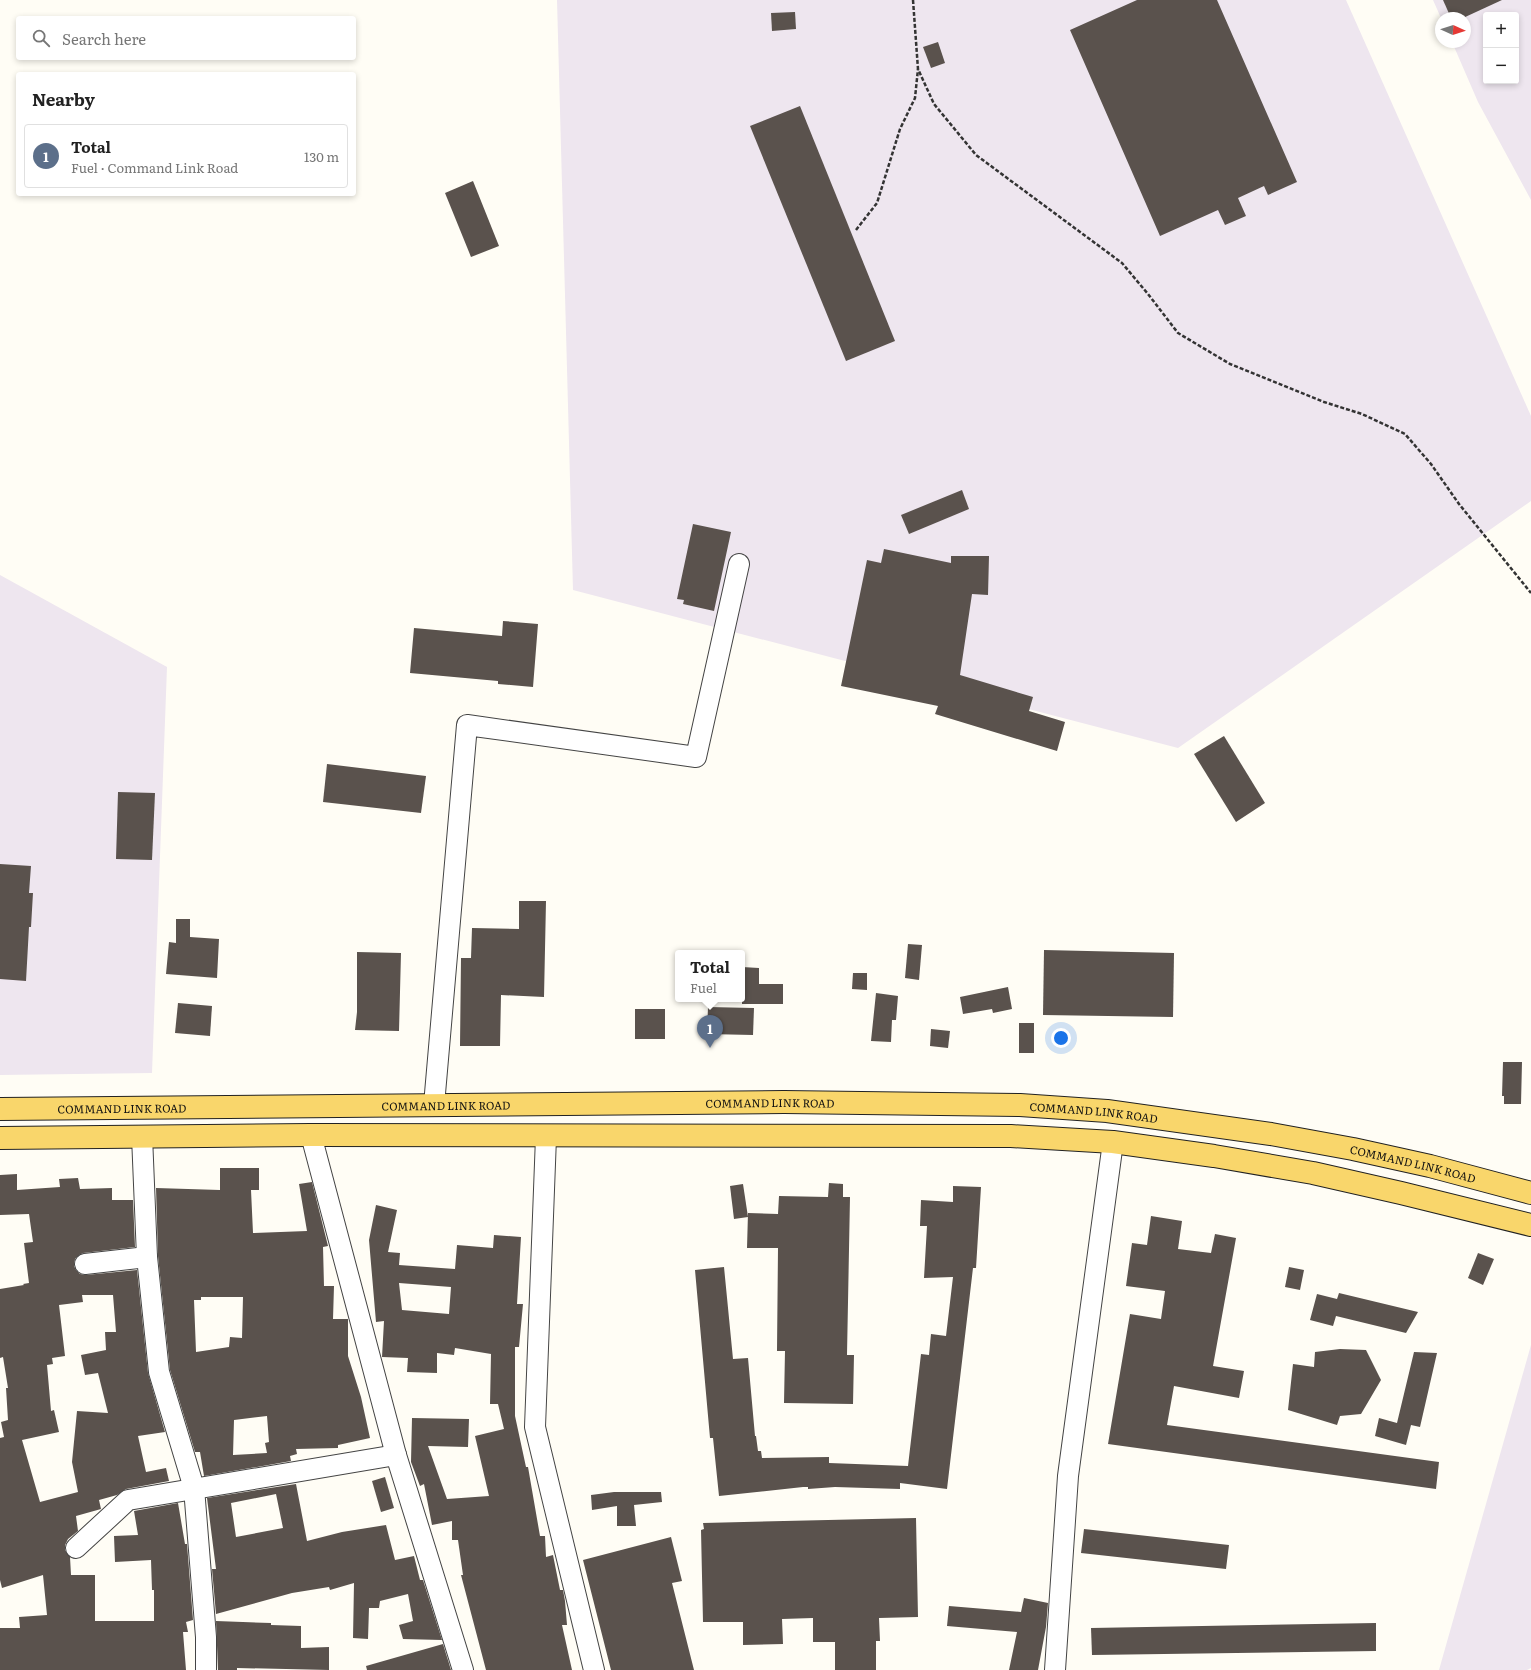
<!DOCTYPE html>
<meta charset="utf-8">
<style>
body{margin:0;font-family:Literata,serif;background:#f6f6f6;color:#222}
.controls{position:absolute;right:12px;top:12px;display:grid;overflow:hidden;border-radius:4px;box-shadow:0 2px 6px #0003}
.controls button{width:36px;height:36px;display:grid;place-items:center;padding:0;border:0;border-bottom:1px solid #e0e0e0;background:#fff;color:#222;font:20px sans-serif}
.compass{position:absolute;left:1435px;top:12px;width:36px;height:36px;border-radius:50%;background:#fff;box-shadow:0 2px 6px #0003;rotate:93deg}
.you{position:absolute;left:1061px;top:1038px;width:14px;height:14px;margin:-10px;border:3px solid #fff;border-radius:50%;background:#1a73e8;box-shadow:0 0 0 6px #1a73e833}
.badge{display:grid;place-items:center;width:26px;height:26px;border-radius:50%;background:#d93025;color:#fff;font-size:13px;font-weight:700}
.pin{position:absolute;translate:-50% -33px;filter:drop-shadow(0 1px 2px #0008)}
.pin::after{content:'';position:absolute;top:21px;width:14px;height:12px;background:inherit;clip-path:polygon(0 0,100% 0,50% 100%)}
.popup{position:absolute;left:675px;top:950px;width:70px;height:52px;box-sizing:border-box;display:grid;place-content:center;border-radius:4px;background:#fff;filter:drop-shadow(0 1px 3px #0005);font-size:13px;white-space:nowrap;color:#767676}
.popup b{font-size:15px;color:#222}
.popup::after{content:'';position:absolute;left:50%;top:100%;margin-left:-8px;border:8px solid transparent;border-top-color:#fff}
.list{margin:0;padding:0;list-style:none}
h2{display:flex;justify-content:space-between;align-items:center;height:52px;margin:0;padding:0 16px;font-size:17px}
h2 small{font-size:13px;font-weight:400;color:#767676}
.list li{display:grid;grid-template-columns:26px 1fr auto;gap:12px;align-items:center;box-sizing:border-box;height:64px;margin:0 8px 8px;padding:0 8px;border:1px solid #e0e0e0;border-radius:4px}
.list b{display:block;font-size:15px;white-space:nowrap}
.list p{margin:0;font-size:13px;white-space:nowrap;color:#767676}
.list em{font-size:13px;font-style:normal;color:#767676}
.icon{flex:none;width:22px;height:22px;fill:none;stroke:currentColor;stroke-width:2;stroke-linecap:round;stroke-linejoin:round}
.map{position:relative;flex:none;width:1531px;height:1670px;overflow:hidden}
.search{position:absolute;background:#fff;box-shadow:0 2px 6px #0003;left:16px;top:16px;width:340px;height:44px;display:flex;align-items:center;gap:10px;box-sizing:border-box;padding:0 14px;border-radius:4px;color:#767676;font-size:15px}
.panel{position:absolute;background:#fff;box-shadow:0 2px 6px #0003;left:16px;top:72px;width:340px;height:124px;border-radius:4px}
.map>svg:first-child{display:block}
</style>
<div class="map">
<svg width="1531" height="1670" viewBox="0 0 1531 1670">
<rect width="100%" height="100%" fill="#fffdf5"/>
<g fill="#eee6ef" fill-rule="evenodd">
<polygon points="557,0 1346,0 1531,416 1531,501 1178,748 573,590"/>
<path d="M1433 0H1531V200L1478 102 1452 42H1465V18H1441ZM1486 15H1516V81H1486Z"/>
<polygon points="0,575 167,667 152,1073 0,1075"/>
<polygon points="1531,1345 1531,1668 1527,1670 1439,1670"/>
</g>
<g fill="#5a524d" fill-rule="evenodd">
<polygon points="1137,0 1217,0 1297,182 1268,195 1264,186 1238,198 1246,216 1225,225 1218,210 1160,236 1070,30"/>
<polygon points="1443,0 1502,0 1463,18 1451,18"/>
<polygon points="795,12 796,29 772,31 771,13"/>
<polygon points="938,42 945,63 931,68 923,47"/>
<polygon points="800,106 895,341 846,361 750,126"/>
<polygon points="473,181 499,246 471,257 445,193"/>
<polygon points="962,490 969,509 909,534 901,515"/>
<polygon points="693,524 731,532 714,611 683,604 684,600 677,599"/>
<polygon points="884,549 951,563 951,556 989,556 988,595 972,594 960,675 1033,697 1029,711 1065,722 1057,751 935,714 938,706 841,686 867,560 881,563"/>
<polygon points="503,621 538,624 533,687 498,684 498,681 410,673 414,628 502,636"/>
<polygon points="1224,736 1265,803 1236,822 1194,754"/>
<polygon points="327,764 426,776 421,813 323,802"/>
<polygon points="118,792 155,793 152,860 116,859"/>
<polygon points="0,864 31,866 29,893 33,893 31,927 29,927 26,981 0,979"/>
<polygon points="519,901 546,901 544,997 501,995 500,1046 460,1046 461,958 471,958 472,928 519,929"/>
<polygon points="176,919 190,919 190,937 219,939 217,978 166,974 169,942 176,943"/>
<polygon points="908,944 922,945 919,980 905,978"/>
<polygon points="1044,950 1174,953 1173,1017 1043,1015"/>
<polygon points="357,952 401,953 399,1031 355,1030 357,1012"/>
<polygon points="742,967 759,968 759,984 783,984 783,1004 742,1004"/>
<polygon points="853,973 867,973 867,990 852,989"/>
<polygon points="1008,987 1012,1009 993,1013 992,1009 963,1014 960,997"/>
<polygon points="876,993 898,996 896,1020 892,1020 891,1042 871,1041"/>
<polygon points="178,1003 212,1006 210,1036 175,1033"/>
<polygon points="708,1007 754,1008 753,1035 707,1034"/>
<rect x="635" y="1009" width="30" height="30"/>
<rect x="1019" y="1023" width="15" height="30"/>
<polygon points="931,1029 950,1031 948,1048 930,1046"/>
<polygon points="1503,1062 1522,1062 1521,1104 1504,1104 1504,1096 1502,1096"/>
<path d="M220 1168H259V1190H251L253 1233 307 1231 299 1184 312 1182 328 1246 323 1247 324 1286H334L333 1319H348V1356L361 1397 370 1438 338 1445V1448L296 1449 297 1454 290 1456 291 1461 204 1476 200 1452H195L170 1370 158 1256 156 1188 220 1190ZM201 1297H243L242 1338 230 1337 229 1347 196 1352 194 1300H201ZM267 1416 269 1442 265 1443 267 1453 233 1455 234 1420Z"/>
<path d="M17 1174V1190L60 1187 59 1179 78 1178 80 1189 112 1188V1200H133L135 1247 83 1253 79 1255 75 1259 74 1266 76 1270 80 1274 86 1275 137 1270 148 1373 165 1432 138 1436 146 1472 166 1468 169 1481 126 1489 117 1495 99 1500 101 1509 76 1516 78 1531 68 1539 65 1545V1550L70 1557 71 1575H95V1621H154V1590H152L151 1560 115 1562 114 1536 138 1535 134 1511 178 1503 185 1544H187L193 1620 186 1622 188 1632H183L186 1670H0V1628H20L19 1617 47 1615 43 1575 2 1588 0 1580V1438L4 1437 1 1422 8 1420 6 1388H8L3 1357 0 1358V1289L24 1285 23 1284 29 1283 24 1243 33 1242 29 1214 0 1215V1175ZM82 1295H113L116 1332H105L106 1350 81 1355 85 1375 98 1373 108 1413 77 1411 72 1462 78 1492 40 1502 22 1440 59 1432 54 1410 51 1411 47 1365 53 1364 52 1358 65 1356 59 1305 83 1302Z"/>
<polygon points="829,1183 843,1184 843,1197 850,1197 847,1355 854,1355 853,1404 784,1403 785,1351 777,1351 778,1248 747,1248 748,1213 778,1214 779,1196 828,1197"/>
<polygon points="743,1184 748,1217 734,1219 730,1186"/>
<polygon points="953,1186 981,1187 976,1268 973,1268 947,1489 900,1483 900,1489 835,1487 808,1489 808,1487 803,1487 719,1496 713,1438 710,1438 695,1270 724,1267 733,1359 748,1358 755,1436 756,1436 758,1451 761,1451 762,1458 829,1457 829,1463 908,1466 921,1354 929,1355 931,1334 946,1336 953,1277 924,1278 927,1226 920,1226 921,1200 953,1202"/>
<path d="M376 1205 397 1210 388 1252 400 1253 399 1265 455 1269 457 1245 493 1248 494 1235 521 1237 517 1304H523L519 1347H515V1416L526 1467H528L540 1536H545L546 1557 553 1555 560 1590H563L565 1601 567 1625H562L572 1670H486L461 1575H463L458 1540H452V1521L432 1525 424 1484 420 1486 411 1462 412 1418 469 1419 468 1447 428 1446 447 1499 489 1496 475 1436 504 1429 498 1404H490L491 1354 455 1348 454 1355 437 1353V1373L407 1372 408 1358 382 1357 384 1321 376 1322 369 1240ZM399 1283 451 1287 449 1314 402 1310Z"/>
<polygon points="1151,1216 1182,1221 1178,1249 1211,1253 1215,1234 1236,1238 1213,1366 1244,1371 1239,1398 1174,1386 1167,1425 1439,1462 1436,1489 1108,1444 1130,1314 1161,1319 1165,1291 1126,1286 1132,1243 1147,1245"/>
<polygon points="1478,1253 1494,1259 1483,1285 1468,1278"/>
<polygon points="1289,1267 1304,1270 1300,1290 1285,1287"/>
<polygon points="1339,1293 1418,1312 1406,1333 1336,1316 1333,1326 1310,1320 1317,1294 1337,1299"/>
<polygon points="1340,1349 1366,1350 1381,1380 1361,1414 1340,1416 1337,1425 1288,1410 1293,1364 1314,1367 1315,1352"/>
<polygon points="1414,1352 1437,1353 1420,1427 1411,1425 1406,1445 1375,1436 1379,1418 1397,1423"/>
<polygon points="385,1477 394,1508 381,1512 372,1481"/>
<path d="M296 1484 307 1541 342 1532 386 1525 395 1560 414 1556 420 1580H423L442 1640 403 1639 399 1625 413 1621 408 1594 380 1601 379 1608H369L368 1639 353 1638 354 1583 330 1590 329 1587 292 1593 216 1614 212 1569H216L207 1498ZM276 1494 283 1528 236 1537 231 1503Z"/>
<polygon points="614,1492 661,1492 662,1502 634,1505 636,1526 617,1526 617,1506 592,1510 591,1495"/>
<polygon points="916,1518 918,1617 879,1618 880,1641 876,1641 876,1670 835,1670 835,1642 813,1642 813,1618 782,1619 783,1644 743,1645 743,1622 703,1622 701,1530 704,1529 703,1523"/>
<polygon points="1084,1529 1229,1545 1226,1569 1081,1553"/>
<polygon points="671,1537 682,1581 672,1583 694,1670 611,1670 583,1560"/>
<polygon points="1024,1598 1048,1603 1046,1627 1038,1670 1009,1670 1017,1632 947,1626 949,1606 1021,1612"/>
<polygon points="216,1621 271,1623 271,1625 301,1626 301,1648 329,1647 329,1670 237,1668 237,1670 218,1670"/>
<polygon points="1376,1623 1376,1651 1092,1655 1091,1628"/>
<polygon points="443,1644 451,1670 367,1670 366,1666"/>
</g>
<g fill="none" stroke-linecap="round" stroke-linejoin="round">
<g stroke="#444" stroke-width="22">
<g id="street">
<polyline points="434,1105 467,725 696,757 739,564"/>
<polyline points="311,1135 396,1455 463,1670"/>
<polyline points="142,1136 147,1257 159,1372 194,1488 206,1637 206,1670"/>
<polyline points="546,1137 535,1427 594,1670"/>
<polyline points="85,1264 147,1257"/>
<polyline points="76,1548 128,1500 396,1455"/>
<polyline points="1055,1670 1068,1476 1113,1142"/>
</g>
</g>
<g stroke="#222" stroke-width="24">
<g id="primary">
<path id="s1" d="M0 1109 784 1102 1020 1105 1107 1111 1271 1134 1353 1149 1430 1166 1531 1193"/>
<polyline points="0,1138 311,1135 1011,1136 1113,1142 1214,1156 1313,1173 1401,1193 1531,1225"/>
</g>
</g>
<g stroke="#333" stroke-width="2.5" stroke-dasharray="4 2" stroke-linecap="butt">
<polyline points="913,0 918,69 934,104 976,155 1122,263 1148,294 1178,333 1230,364 1324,402 1362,414 1405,434 1431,464 1459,504 1531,593"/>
<polyline points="856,230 877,203 900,129 915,98 918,69"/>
</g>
<use href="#street" stroke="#fff" stroke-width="20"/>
<use href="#primary" stroke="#f9d66b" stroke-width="22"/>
</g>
<g text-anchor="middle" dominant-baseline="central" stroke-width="4" stroke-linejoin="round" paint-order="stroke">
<g font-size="11" fill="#111" stroke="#fff">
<text stroke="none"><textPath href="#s1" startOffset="770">COMMAND LINK ROAD</textPath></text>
<text stroke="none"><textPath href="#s1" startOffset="446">COMMAND LINK ROAD</textPath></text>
<text stroke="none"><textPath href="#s1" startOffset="122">COMMAND LINK ROAD</textPath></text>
<text stroke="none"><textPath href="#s1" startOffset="1094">COMMAND LINK ROAD</textPath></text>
<text stroke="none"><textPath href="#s1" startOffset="1418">COMMAND LINK ROAD</textPath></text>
</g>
</g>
</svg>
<div class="controls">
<button>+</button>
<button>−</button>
</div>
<svg class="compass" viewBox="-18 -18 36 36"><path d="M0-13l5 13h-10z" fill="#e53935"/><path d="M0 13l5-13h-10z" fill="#767676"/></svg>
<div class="you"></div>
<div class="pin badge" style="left:710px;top:1048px;background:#5c6f8a">1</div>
<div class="popup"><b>Total</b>Fuel</div>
<div class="search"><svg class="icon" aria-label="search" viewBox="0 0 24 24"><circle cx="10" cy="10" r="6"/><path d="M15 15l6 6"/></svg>Search here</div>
<section class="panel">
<h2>Nearby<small></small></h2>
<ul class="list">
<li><span class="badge" style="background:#5c6f8a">1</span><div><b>Total</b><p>Fuel · Command Link Road</p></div><em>130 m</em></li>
</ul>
</section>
</div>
